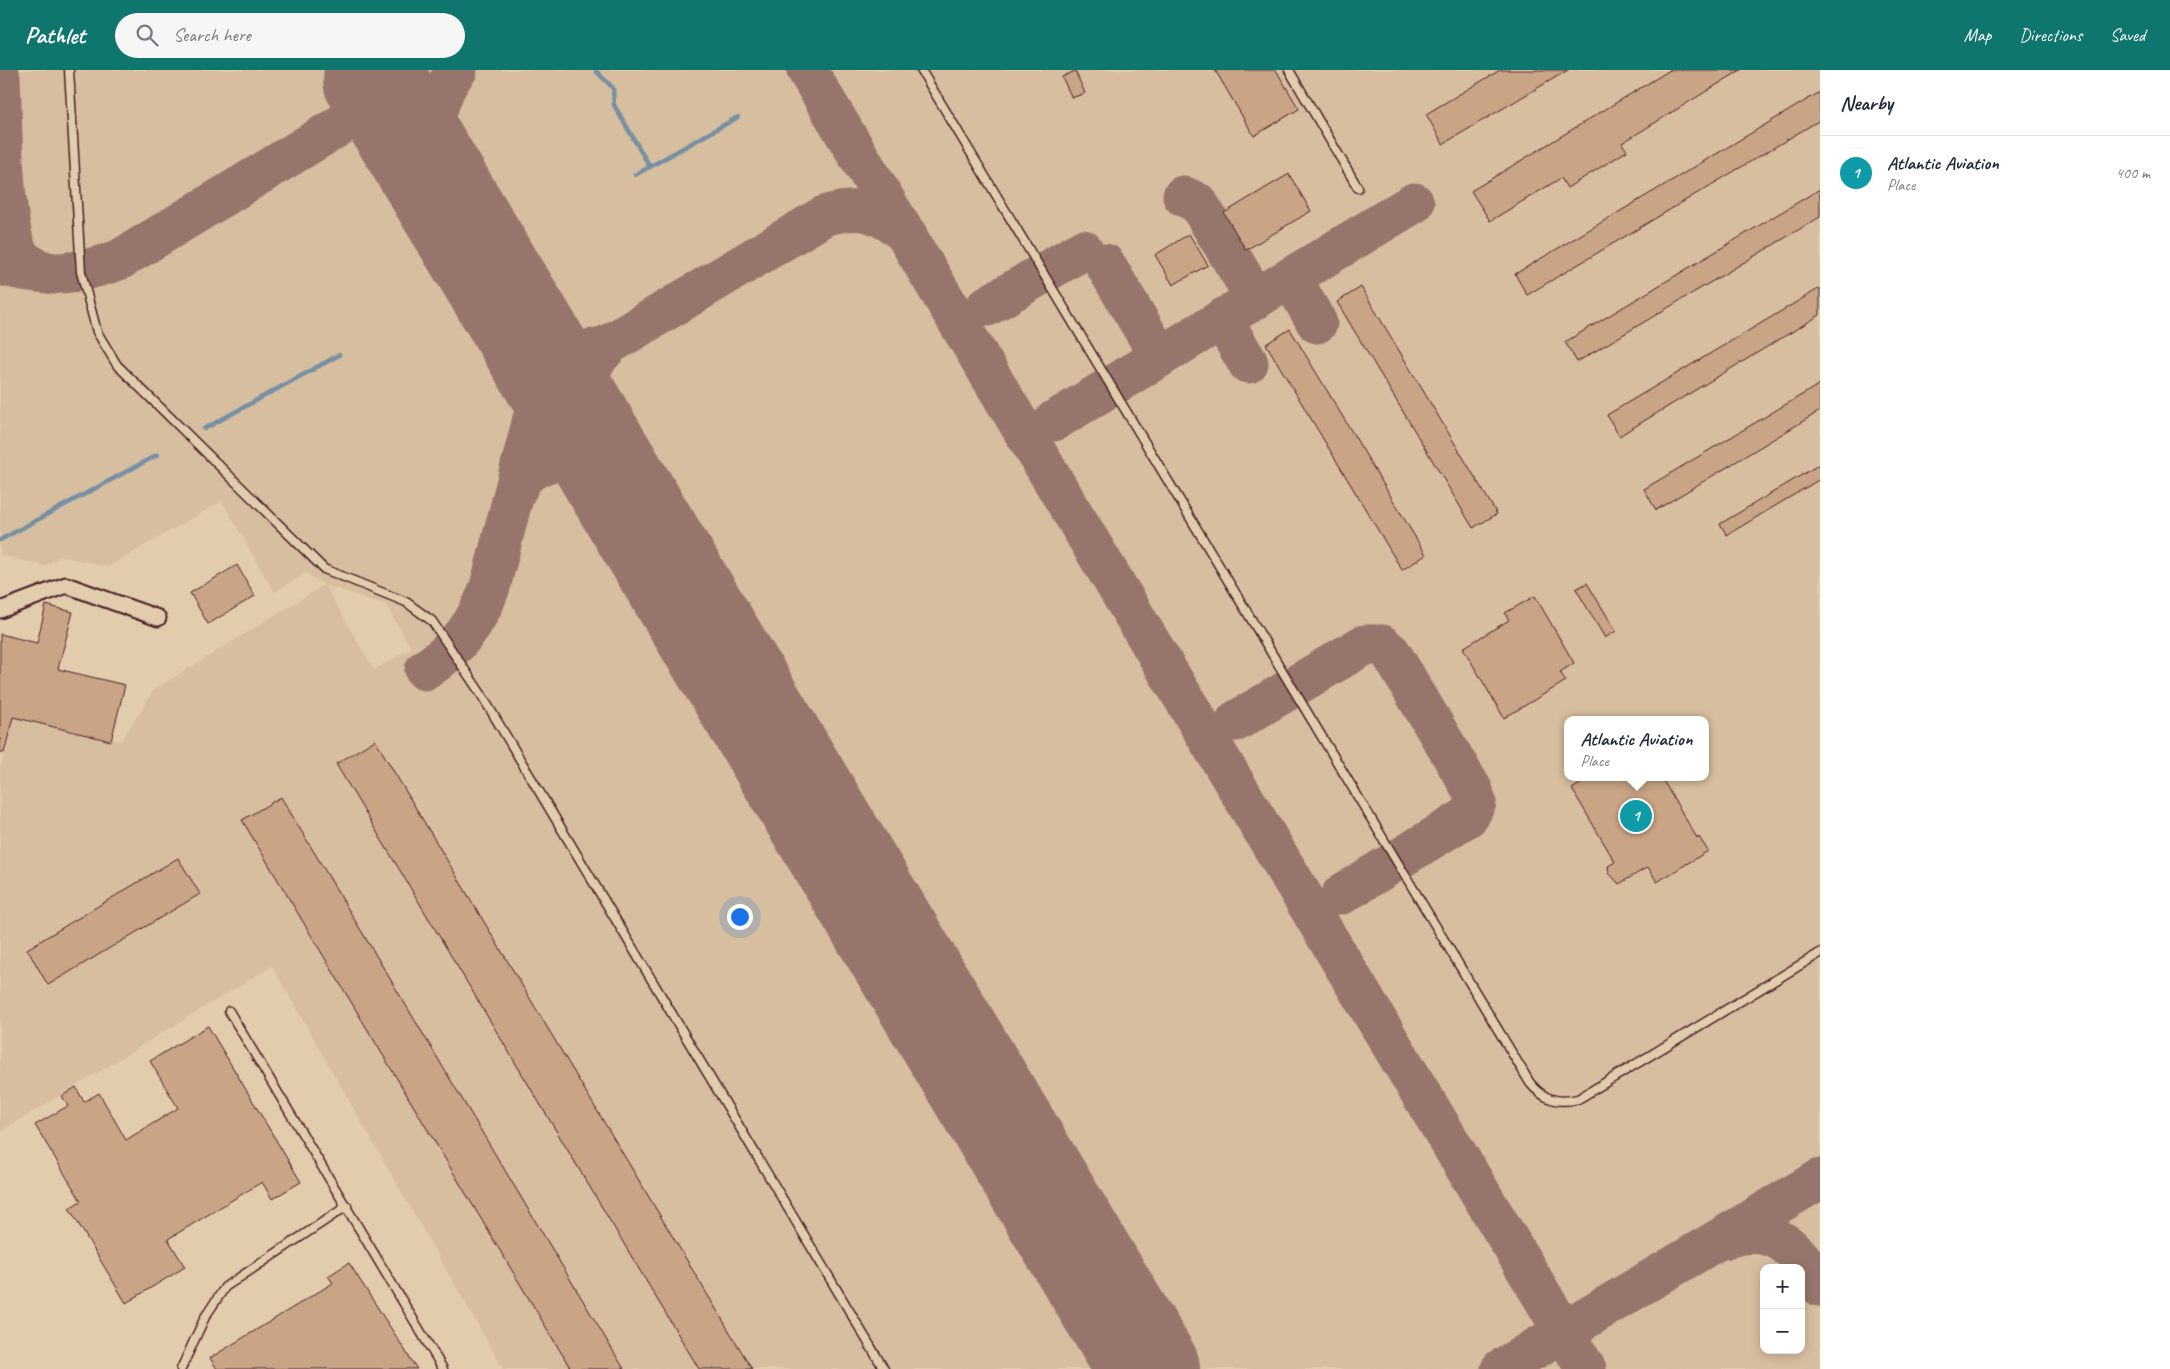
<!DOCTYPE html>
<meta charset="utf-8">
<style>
body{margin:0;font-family:Caveat,sans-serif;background:#f6f6f7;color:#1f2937}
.controls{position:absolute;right:15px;bottom:15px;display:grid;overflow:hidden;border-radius:10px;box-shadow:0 2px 12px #0003}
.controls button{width:45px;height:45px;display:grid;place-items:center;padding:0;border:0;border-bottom:1px solid #e0e1e3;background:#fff;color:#1f2937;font:25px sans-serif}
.you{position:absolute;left:739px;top:846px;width:18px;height:18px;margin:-12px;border:4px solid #fff;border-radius:50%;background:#1a73e8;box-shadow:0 0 0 8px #1a73e833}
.badge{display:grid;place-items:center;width:32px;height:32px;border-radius:50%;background:#0f766e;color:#fff;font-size:16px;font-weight:700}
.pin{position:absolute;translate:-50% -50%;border:2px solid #fff;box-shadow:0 1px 5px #0006}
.popup{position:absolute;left:1564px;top:646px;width:145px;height:65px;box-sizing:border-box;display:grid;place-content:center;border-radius:10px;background:#fff;filter:drop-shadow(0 1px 4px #0005);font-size:16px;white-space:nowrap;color:#747a83}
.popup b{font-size:19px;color:#1f2937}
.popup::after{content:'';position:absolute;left:50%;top:100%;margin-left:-10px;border:10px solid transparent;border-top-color:#fff}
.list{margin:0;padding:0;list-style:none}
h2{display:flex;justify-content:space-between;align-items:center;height:65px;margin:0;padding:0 20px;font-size:21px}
h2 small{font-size:16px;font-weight:400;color:#747a83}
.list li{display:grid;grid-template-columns:32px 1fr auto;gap:15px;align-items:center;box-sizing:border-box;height:75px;padding:0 20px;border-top:1px solid #e0e1e3}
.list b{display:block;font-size:19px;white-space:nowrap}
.list p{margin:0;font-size:16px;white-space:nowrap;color:#747a83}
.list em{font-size:16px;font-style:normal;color:#747a83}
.icon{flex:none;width:28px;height:28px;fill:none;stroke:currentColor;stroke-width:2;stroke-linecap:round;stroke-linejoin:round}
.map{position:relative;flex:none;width:1820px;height:1299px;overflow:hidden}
header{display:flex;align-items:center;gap:30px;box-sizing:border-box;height:70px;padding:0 25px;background:#0f766e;color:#fff}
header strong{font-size:24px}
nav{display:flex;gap:28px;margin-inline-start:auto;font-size:18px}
.search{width:350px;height:45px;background:#f6f6f7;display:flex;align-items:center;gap:12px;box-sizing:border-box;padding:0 18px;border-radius:28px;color:#747a83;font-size:19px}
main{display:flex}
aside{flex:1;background:#fff}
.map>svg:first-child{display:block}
</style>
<header>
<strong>Pathlet</strong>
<div class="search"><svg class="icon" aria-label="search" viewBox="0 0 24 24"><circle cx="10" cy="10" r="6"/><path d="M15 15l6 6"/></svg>Search here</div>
<nav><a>Map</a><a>Directions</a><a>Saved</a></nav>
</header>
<main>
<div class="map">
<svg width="1820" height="1299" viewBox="0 0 1820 1299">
<rect width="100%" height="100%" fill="#e1cdac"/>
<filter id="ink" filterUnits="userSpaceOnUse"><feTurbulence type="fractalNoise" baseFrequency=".02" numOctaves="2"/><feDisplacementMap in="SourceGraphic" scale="10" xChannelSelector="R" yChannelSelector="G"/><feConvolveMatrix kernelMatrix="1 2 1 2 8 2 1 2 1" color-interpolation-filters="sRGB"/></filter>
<g filter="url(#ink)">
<path fill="#d7be9e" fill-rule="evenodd" d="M0 0H1820V1299H503L272 896 0 1062V699L14 643 121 671 155 619 324 515 306 503 274 522 222 431 108 497 61 486 44 496 0 485ZM325 515 386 535 411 578 374 600ZM1567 650H1705V707H1567ZM1764 1198H1801V1280H1764Z"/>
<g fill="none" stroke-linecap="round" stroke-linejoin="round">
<g stroke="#7690a4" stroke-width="4.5">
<polyline points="596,1 613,18 614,35 650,97"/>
<polyline points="635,105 738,47"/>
<polyline points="204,359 339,285"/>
<polyline points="0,470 157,385"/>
</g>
<g stroke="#96766c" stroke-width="41">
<polyline points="807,0 1586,1299"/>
<path d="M0 7C2 45 1 159 20 186 27 196 41 200 53 204"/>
<path d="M429 101C433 65 433 29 457 0"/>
<polyline points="1183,126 1198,133 1256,229"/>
<polyline points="1105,194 1160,287"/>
<path d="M0 195C46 207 74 206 119 190L385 28"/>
<polyline points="1291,208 1317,253"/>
<polyline points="987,236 1083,180"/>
<polyline points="1222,249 1248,293"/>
<path d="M524 259C553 278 575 287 608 275"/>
<polyline points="1054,351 1414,133"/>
<path d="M588 366C582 328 579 305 608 276"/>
<path d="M514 424C517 419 520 412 524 407 539 391 572 384 593 394 601 398 609 407 617 413"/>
<path d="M425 600C457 579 477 553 490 517L536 337 549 315 564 303 610 274 824 146C860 135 878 140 907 165"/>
<polyline points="1236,651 1364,575 1382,575 1391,583 1473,721 1476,732 1469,746 1342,824"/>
<path d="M1724 1169C1773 1151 1797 1178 1820 1216"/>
<polyline points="1501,1299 1820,1109"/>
</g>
<polyline stroke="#96766c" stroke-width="102" points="374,9 1149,1299"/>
</g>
<g fill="#c9a485" stroke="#4a1f2b">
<polygon points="1215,0 1276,0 1299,39 1254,66"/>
<polygon points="1500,0 1568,0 1443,74 1426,44"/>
<polygon points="1670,0 1741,0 1622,73 1627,81 1567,118 1561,108 1490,151 1471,121"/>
<polygon points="1075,1 1085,23 1072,28 1062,7"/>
<polygon points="1820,22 1820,50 1527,225 1515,204"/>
<polygon points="1289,104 1311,141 1246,180 1224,143"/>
<polygon points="1820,119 1820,147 1577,292 1565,272"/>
<polygon points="1189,164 1208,195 1173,215 1155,185"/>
<polygon points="1361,217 1497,444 1473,458 1337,232"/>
<polygon points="1820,218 1820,245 1619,366 1607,345"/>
<polygon points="1290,259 1426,485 1402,500 1266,274"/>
<polygon points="1820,314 1820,341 1656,440 1644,419"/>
<polygon points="1820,394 1820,409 1727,465 1720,454"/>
<polygon points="237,495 255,526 208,554 190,523"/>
<polygon points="1587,513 1616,561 1605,568 1576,519"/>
<polygon points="1535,526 1574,593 1560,602 1566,611 1504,648 1463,578 1509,550 1505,543"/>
<polygon points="46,535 73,542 58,599 125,615 111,671 13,647 4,683 0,682 0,564 37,573"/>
<polygon points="375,670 752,1299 699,1299 336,694"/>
<polygon points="1591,707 1661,707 1697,768 1699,767 1708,781 1657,812 1648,797 1619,814 1609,803 1608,796 1615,792 1572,719"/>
<polygon points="281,727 624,1299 571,1299 242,750"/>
<polygon points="178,788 200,824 48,915 27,879"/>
<polygon points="208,956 301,1112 272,1129 262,1112 168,1169 185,1197 126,1233 69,1138 81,1131 35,1055 68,1036 62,1026 76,1017 84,1032 99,1023 126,1070 178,1038 150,991"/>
<polygon points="349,1193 417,1299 217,1299 210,1288 333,1213 328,1206"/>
</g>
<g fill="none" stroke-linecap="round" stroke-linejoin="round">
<g stroke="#4a1f2b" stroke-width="11">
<g id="lane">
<polyline points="69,0 81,202 97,262 117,295 324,499 406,532 432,551 481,624 884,1299"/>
<path d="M921 0 1530 1013C1543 1029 1557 1034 1578 1029L1820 883"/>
<polyline points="1289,0 1358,118"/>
<polyline points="229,941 443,1299"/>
<polyline points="181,1299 205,1247 225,1217 347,1136"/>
</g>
</g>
<g stroke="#4a1f2b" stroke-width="19">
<polyline id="street" points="0,540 66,515 158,548"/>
</g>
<use href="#lane" stroke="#e1cdac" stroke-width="8"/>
<use href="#street" stroke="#e1cdac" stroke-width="15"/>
</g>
</g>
</svg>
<div class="controls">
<button>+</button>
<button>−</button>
</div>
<div class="you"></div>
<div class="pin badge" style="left:1636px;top:746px;background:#0f9aa8">1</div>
<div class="popup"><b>Atlantic Aviation</b>Place</div>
</div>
<aside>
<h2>Nearby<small></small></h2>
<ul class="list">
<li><span class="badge" style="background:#0f9aa8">1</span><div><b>Atlantic Aviation</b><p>Place</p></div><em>400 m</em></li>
</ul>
</aside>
</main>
